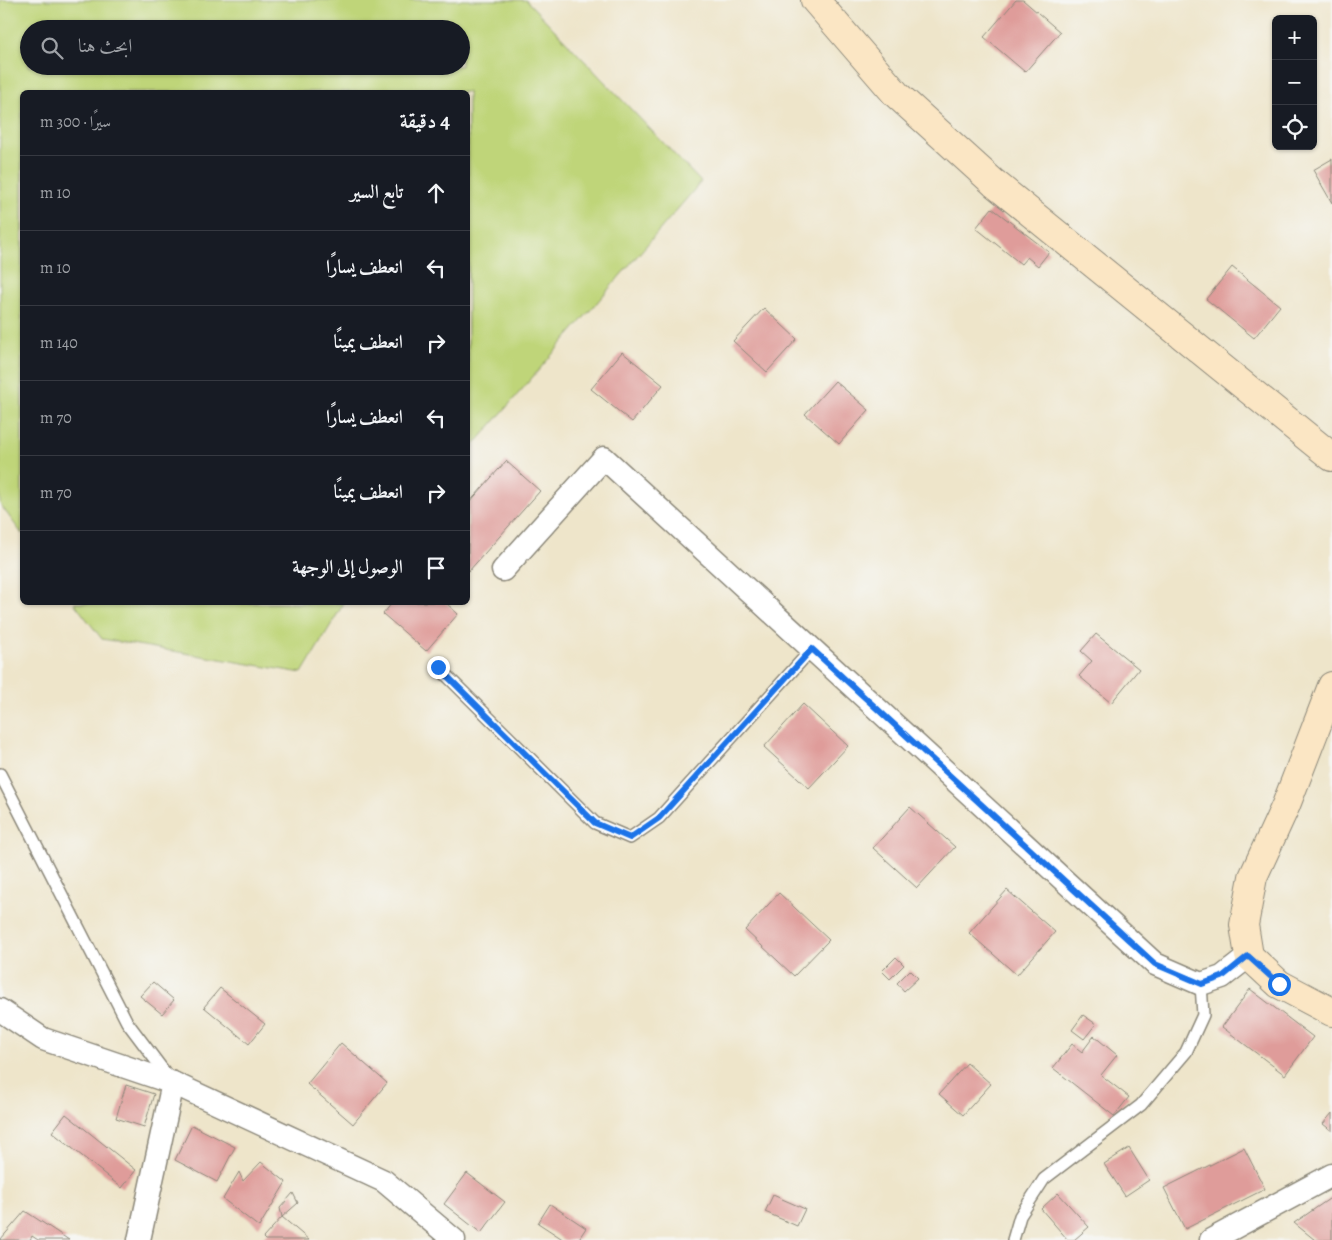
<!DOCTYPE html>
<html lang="ar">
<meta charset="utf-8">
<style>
body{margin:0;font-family:Alegreya,Amiri,serif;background:#20242c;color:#f1f3f6;direction:rtl}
.controls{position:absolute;right:15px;top:15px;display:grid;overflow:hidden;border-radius:8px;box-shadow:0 1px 4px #0004}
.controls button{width:45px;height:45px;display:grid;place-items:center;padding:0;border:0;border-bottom:1px solid #363941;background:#171b24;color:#f1f3f6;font:25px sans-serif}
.stop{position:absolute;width:15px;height:15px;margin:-11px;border:4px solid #1a73e8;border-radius:50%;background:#fff}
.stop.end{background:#1a73e8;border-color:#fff;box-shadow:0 1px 5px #0008}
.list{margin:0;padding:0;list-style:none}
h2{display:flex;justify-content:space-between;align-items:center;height:65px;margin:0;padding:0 20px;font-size:21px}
h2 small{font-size:16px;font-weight:400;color:#9ea1a6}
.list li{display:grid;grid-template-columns:32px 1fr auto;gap:15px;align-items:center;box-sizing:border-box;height:75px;padding:0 20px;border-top:1px solid #363941}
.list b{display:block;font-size:19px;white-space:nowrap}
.list em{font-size:16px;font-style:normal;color:#9ea1a6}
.icon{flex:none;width:28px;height:28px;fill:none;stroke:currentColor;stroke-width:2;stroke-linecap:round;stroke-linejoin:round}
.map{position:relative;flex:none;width:1332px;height:1240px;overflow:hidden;direction:ltr}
.search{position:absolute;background:#171b24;box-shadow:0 1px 4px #0004;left:20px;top:20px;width:450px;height:55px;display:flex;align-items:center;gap:12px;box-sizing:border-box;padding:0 18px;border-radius:28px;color:#9ea1a6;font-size:19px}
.panel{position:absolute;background:#171b24;box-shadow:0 1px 4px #0004;left:20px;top:90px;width:450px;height:515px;border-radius:8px;direction:rtl}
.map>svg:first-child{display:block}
</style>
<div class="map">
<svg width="1332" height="1240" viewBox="0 0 1332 1240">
<rect width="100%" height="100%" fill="#f6f6f2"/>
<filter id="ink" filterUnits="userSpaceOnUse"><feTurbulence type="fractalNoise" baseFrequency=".02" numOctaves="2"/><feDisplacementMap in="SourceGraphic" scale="10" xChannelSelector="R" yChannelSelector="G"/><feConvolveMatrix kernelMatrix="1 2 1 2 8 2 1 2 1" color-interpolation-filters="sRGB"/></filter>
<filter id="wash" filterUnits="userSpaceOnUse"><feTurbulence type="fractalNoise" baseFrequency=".0096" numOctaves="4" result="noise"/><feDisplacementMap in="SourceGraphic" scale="20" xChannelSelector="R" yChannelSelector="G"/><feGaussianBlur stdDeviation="1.12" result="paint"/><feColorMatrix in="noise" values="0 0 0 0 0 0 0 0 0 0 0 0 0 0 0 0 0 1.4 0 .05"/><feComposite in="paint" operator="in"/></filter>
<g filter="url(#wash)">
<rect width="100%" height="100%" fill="#eee5ca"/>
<g fill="#bfd579" stroke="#758052" fill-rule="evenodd">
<path d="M0 0H526L701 182 468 452V92H22V534L0 504ZM29 29H461V66H29Z"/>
<polygon points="74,603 344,603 302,673 102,639"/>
</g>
<g id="blocks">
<g fill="#df9c9a">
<polygon points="1016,0 1023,0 1060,32 1025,72 984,37"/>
<polygon points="1332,159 1332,203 1313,170"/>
<polygon points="992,208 1049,252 1038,266 1027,257 1021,264 976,228"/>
<polygon points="1232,267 1280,306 1254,338 1206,299"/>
<polygon points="764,308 797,339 767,372 733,341"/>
<polygon points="622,352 663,385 632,422 591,389"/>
<polygon points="835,381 869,410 839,444 805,414"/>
<polygon points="506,461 540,491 468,572 468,504"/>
<polygon points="393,602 445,602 458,614 426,651 383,614"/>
<polygon points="1096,634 1139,669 1111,703 1079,676 1092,661 1081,651"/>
<polygon points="803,704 848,746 809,788 764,747"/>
<polygon points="910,807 955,847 917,888 873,848"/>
<polygon points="1007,890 1055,932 1017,975 969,933"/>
<polygon points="779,893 829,940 794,976 745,930"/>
<polygon points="896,957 904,965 890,979 882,971"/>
<polygon points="910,970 918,978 904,991 897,983"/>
<polygon points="153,982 174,1000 162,1014 140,996"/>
<polygon points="220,988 265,1024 249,1044 204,1007"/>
<polygon points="1250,989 1313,1037 1285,1075 1222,1027"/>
<polygon points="1083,1015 1096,1024 1084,1039 1072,1030"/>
<polygon points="1094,1036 1117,1055 1101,1075 1129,1097 1114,1116 1053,1068 1072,1044 1082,1052"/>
<polygon points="341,1043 387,1083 353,1124 307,1084"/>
<polygon points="967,1063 991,1084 963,1115 939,1094"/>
<polygon points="126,1085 154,1094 144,1127 116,1118"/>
<polygon points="1332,1113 1332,1131 1323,1124"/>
<polygon points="66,1114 136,1170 122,1188 52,1132"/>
<polygon points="192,1125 235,1147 217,1182 175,1160"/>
<polygon points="1129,1148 1149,1180 1125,1196 1104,1164"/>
<polygon points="1244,1148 1265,1189 1185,1229 1164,1188"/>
<polygon points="261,1162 286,1182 259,1227 223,1199 239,1172 243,1181"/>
<polygon points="467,1173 505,1202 481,1233 444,1204"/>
<polygon points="293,1193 298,1203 282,1217 309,1240 265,1240 263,1238 282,1217 280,1208"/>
<polygon points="1058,1193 1089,1227 1074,1240 1068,1240 1041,1209"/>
<polygon points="773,1195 805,1209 797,1226 765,1212"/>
<polygon points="1332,1197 1332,1240 1315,1240 1294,1223"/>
<polygon points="550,1204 586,1228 578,1240 564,1240 538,1223"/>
<polygon points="25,1211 69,1240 38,1240 32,1236 30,1240 0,1240"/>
</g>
</g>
</g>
<g filter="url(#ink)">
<use href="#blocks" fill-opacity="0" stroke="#8c887a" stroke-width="1"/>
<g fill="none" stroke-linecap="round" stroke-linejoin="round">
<g stroke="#8c887a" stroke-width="14">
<g id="lane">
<polyline points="438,667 595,823 630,838 659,818 812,649"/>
<polyline points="0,774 127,1022 169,1078"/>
<polyline points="1013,1240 1020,1216 1044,1179 1141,1105 1186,1052 1203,1015 1201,984"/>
</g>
</g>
<g stroke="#8c887a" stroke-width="25">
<g id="street">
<polyline points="503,570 604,458 1155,964 1201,984 1222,977 1249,956"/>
<polyline points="0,1010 43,1039 173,1083 139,1240"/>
<polyline points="173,1083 384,1181 454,1240"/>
<polyline points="1211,1240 1332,1175"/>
</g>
</g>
<g stroke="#8c887a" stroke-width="30">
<g id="secondary">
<polyline points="815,0 896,94 994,183 1332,457"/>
<polyline points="1332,686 1286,805 1253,877 1244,925 1249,956 1279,984 1332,1012"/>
</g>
</g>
<use href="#lane" stroke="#fff" stroke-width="11"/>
<use href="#street" stroke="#fff" stroke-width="22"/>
<use href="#secondary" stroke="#fbe6c4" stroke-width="28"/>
</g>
</g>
<g fill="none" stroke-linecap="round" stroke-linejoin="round" filter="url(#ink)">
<polyline stroke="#1a73e8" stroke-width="6" points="438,667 595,823 630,838 659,818 812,649 1155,964 1202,984 1222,977 1248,956 1279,984"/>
</g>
</svg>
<div class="controls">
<button>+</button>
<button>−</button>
<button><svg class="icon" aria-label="locate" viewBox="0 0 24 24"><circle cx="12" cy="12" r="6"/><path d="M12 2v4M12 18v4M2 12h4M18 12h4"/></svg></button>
</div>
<div class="stop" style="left:1279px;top:984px"></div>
<div class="stop end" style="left:438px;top:667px"></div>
<div class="search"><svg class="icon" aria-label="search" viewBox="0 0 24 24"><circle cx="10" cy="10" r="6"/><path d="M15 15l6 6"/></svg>ابحث هنا</div>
<section class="panel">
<h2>4 دقيقة<small>سيرًا · 300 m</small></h2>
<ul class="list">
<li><svg class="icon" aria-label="ahead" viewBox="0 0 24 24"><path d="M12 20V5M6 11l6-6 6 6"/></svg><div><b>تابع السير</b></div><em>10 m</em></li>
<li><svg class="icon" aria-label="left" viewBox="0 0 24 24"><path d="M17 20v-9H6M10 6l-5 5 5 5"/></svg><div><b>انعطف يسارًا</b></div><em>10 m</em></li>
<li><svg class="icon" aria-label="right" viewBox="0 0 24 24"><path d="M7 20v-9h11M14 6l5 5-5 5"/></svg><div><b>انعطف يمينًا</b></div><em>140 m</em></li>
<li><svg class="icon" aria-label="left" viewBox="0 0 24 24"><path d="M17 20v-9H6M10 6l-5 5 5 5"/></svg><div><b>انعطف يسارًا</b></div><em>70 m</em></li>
<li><svg class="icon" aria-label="right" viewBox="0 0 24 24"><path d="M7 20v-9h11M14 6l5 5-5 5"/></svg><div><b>انعطف يمينًا</b></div><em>70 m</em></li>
<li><svg class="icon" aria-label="arrive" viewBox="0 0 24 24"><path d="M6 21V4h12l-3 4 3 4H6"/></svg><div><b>الوصول إلى الوجهة</b></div></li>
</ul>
</section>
</div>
